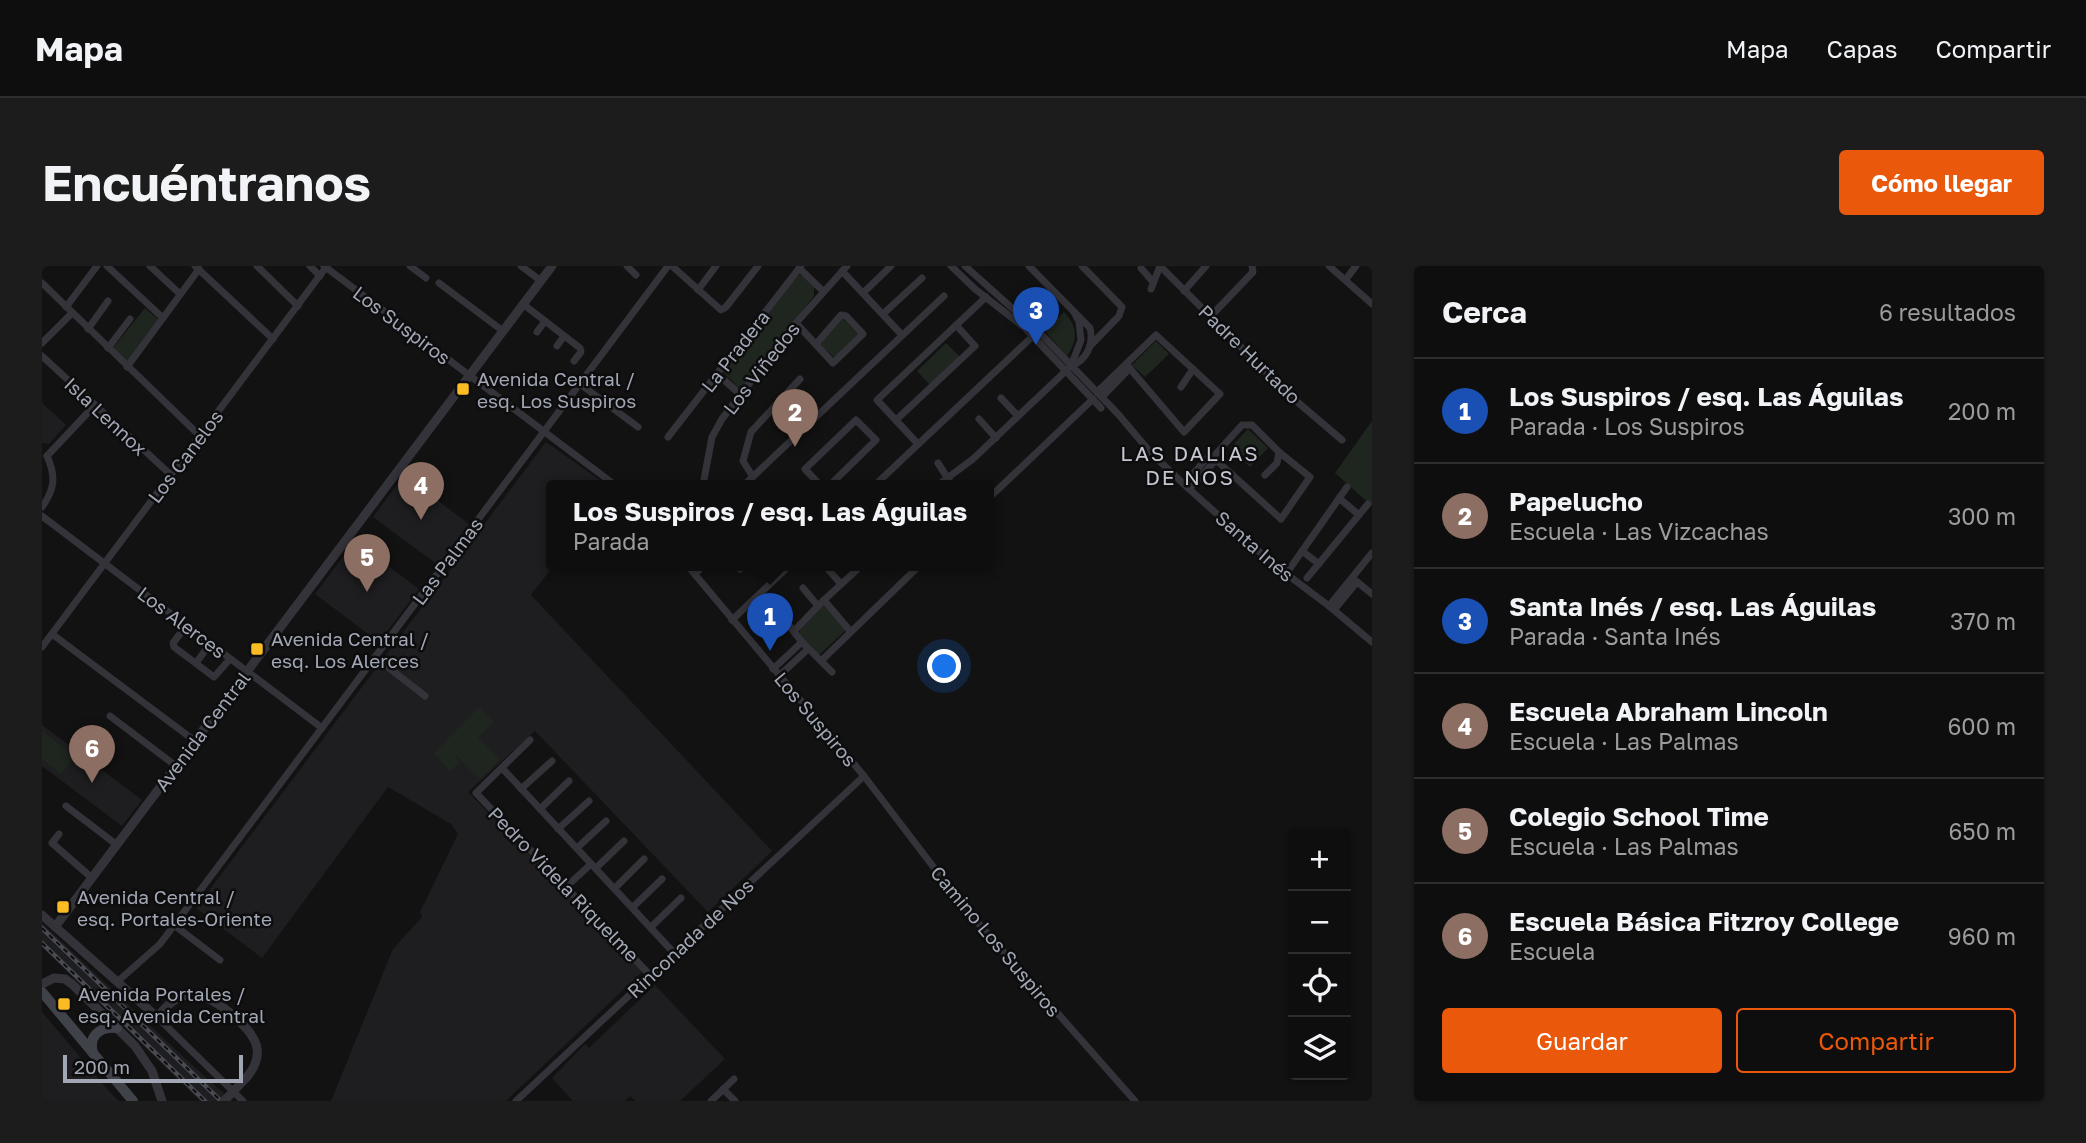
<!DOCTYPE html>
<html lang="es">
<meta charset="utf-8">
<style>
body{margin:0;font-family:"Golos Text",sans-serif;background:#1c1c1c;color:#f1f3f6}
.controls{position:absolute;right:21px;bottom:21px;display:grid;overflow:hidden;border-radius:7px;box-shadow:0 2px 5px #0004}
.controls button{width:63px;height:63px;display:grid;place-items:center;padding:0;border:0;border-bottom:2px solid #2e2e2e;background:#0e0e0e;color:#f1f3f6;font:35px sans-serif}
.scale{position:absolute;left:21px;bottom:18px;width:180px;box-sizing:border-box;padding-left:7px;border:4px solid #a2a7b5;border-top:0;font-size:19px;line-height:24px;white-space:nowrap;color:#a2a7b5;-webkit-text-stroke:5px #0d0d0e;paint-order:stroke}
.you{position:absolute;left:903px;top:401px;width:24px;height:24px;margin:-18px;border:5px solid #fff;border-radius:50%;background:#1a73e8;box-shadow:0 0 0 10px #1a73e833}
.badge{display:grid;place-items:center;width:46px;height:46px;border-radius:50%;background:#ea580c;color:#fff;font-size:23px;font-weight:700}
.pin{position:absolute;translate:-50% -58px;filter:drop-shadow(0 2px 4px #0008)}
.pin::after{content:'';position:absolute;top:37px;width:24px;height:21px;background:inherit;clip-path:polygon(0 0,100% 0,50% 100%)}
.popup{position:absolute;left:504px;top:214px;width:448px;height:91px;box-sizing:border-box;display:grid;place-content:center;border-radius:7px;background:#0e0e0e;filter:drop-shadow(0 2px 5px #0005);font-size:23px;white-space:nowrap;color:#9b9c9e}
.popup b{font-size:26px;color:#f1f3f6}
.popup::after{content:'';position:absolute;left:50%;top:100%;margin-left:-14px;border:14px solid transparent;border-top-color:#0e0e0e}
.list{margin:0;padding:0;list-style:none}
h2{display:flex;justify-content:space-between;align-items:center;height:91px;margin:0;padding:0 28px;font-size:30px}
h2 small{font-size:23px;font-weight:400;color:#9b9c9e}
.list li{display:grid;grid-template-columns:46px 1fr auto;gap:21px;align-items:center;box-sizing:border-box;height:105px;padding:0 28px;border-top:2px solid #2e2e2e}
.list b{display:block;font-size:26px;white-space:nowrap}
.list p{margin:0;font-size:23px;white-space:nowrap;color:#9b9c9e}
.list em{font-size:23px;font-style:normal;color:#9b9c9e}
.actions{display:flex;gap:14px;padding:21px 28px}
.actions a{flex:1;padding:16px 0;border:2px solid #ea580c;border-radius:7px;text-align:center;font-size:24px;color:#ea580c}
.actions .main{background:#ea580c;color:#fff}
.icon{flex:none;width:38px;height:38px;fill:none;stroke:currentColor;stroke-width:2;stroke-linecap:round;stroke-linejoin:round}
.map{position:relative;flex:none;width:1330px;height:835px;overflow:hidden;border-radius:7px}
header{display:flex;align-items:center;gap:42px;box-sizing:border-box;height:98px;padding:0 35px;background:#0e0e0e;border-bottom:2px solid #2e2e2e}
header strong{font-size:33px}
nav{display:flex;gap:38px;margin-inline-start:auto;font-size:24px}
.intro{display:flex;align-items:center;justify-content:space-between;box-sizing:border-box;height:168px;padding:0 42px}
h1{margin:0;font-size:49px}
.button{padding:18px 32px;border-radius:7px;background:#ea580c;color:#fff;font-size:24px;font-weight:700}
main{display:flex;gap:42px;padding:0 42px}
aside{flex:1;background:#0e0e0e;border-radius:7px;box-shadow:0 2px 5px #0004}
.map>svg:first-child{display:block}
</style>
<header>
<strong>Mapa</strong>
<nav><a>Mapa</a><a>Capas</a><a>Compartir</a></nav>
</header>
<div class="intro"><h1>Encuéntranos</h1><a class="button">Cómo llegar</a></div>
<main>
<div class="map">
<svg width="1330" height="835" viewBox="0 0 1330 835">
<rect width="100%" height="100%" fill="#121213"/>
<g fill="#1e1e20">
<polygon points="0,137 24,159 7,178 0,177"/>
<polygon points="504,176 565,219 509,219 509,299 512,299 489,329 730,585 666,646 493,465 426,526 601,705 464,835 289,835 351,683 380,651 378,646 416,568 409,558 346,521 220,692 154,642"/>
<polygon points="362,209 427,258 396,299 331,251"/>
<polygon points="313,275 377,323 337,376 273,328"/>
<polygon points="0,459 100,534 80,560 0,500"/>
<polygon points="0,657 135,785 190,835 158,835 0,681"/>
<polygon points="613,719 683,793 638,835 594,835 588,830 583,835 531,835 510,812 543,778 547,782"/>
<polygon points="0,746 66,824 77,835 0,835"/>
</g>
<g fill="#1e261f">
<polygon points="756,9 761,10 772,21 772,30 701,121 696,121 680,105"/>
<polygon points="103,42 117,54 86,96 71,82"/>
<path d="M1022 46C1036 61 1036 73 1025 90L1003 65Z"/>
<polygon points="800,52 816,68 793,92 776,77"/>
<polygon points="1114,75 1127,88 1103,111 1090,99"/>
<polygon points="904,77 918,91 888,119 875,105"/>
<polygon points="1330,155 1330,240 1293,207"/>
<polygon points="1206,163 1226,182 1208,201 1188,182"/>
<polygon points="782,339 804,364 777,389 757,368 758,364"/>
<polygon points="437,441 452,456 436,471 458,493 438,513 412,487 418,496 408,505 392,487"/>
<polygon points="0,465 33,490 19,508 0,493"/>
</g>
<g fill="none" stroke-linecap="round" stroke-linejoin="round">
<g stroke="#333339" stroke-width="7">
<polyline points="65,0 121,52"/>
<polyline points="108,0 138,28"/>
<polyline points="153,0 231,73"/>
<polyline points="215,0 256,40"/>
<polyline points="268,0 278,10"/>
<polyline points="282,0 573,219"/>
<polyline points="368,0 384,12"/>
<polyline points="479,0 499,15"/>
<polyline points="585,0 594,9"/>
<polyline points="630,0 679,44 684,41 716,0"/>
<polyline points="909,0 933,23 983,62 1059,142"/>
<polyline points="923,0 999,68 1076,148 1109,187 1147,223 1230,297 1287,340 1330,376"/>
<path d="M987 0 1048 62C1052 78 1045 94 1029 100"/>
<polyline points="1040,0 1080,41 1077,50 1049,79"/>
<polyline points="1118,0 1246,128 1300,174"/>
<polyline points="1287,0 1330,38"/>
<polyline points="757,2 781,25"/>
<polyline points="1099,2 1111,16"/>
<polyline points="800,5 860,69"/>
<polyline points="1304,13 1314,0"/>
<polyline points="0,17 158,170"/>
<polyline points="397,17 461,65"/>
<polyline points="1109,23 1118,0"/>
<polyline points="656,24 674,0"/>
<polyline points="1142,25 1164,0"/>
<polyline points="821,27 849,0"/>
<polyline points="481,38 538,82 539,86 532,95"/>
<polyline points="24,41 55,0"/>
<polyline points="841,48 880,12"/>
<polyline points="1168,51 1211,6 1210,0"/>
<polyline points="754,57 791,97 821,68 804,50 799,49 774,78"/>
<polyline points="46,63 66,35"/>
<polyline points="495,66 503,55"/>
<polyline points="0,77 30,47"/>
<polyline points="515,80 522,70"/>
<polyline points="66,82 88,53"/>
<polyline points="0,90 129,209"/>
<polyline points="85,101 157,3"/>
<polyline points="675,108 698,128"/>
<polyline points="538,118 596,161"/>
<polyline points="1139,121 1151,103"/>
<polyline points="1055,126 1114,69 1178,128 1142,166 1084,98"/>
<polyline points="1060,131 1088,102"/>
<polyline points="959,132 976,150"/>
<polyline points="937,153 954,172"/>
<polyline points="854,154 933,80 914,59"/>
<polyline points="626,171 759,0"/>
<polyline points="876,178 835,134 944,31"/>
<polyline points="5,190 53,139"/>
<polyline points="896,197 910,219"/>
<polyline points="1223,209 1235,197 1237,186"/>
<polyline points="711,211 701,195 709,166 758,113"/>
<polyline points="1142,218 1166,191 1172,190 1200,159 1210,159 1237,186 1268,211 1239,253 1174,194 1172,190"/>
<polyline points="661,219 670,171 680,153 754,57 805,0"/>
<polyline points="702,219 902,30"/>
<polyline points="778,219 763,203 814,154 834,174 788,219"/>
<polyline points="833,219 991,70"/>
<polyline points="896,219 931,193 1029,100 1039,74 1037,56 1032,46"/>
<polyline points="1147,223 1174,194"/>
<polyline points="947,232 1051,133"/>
<polyline points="1297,232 1317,249"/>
<path d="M0 241C13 223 14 210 5 190"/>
<polyline points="0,250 280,462"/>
<polyline points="1260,285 1277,298"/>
<polyline points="645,299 822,510 922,641 1093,835"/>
<polyline points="695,299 698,303 702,299"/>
<polyline points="784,301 799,318"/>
<polyline points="653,308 662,299"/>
<polyline points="1244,308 1305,221"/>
<polyline points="1265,312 1326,238"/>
<polyline points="1314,315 1330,328"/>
<polyline points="761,322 776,340"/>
<polyline points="782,334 808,365"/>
<polyline points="1287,340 1330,287"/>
<polyline points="1292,344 1315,316"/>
<polyline points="737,347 760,376 790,406"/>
<polyline points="690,354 748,299"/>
<polyline points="144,360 131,377 132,381 172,411 188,393"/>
<polyline points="752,365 782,334 820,299"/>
<polyline points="10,368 153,475"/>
<polyline points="0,381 285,0"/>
<polyline points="333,391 383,430"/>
<polyline points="779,395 878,299"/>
<polyline points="154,397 168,378"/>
<polyline points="731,403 760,376"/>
<polyline points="737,410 766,383"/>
<polyline points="68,450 134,500"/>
<polyline points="488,474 434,527 608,709"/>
<polyline points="460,502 632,687"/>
<polyline points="479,523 510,495"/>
<polyline points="24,540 75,579"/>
<polyline points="498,543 527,515"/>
<polyline points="516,563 547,535"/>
<polyline points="17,568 10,577 50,612"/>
<polyline points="535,582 564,555"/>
<polyline points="554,602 582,575"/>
<polyline points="524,621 549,598"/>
<polyline points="573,622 602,593"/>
<polyline points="591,641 620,613"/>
<polyline points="132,659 178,694"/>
<polyline points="609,661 639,632"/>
<polyline points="75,716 118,678 626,0"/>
<polyline points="115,751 201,835"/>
<polyline points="681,823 693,835"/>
<polyline points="474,835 822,510"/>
<polyline points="669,835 692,813"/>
</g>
<g stroke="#333339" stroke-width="9">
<path d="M0 649 115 751C123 742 132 731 145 729 166 724 212 761 215 782 217 794 211 804 204 812"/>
<polyline points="13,661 510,0"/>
<polyline points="0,718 12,712 23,713 30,718 93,780 110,805 120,835"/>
</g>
<g stroke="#404249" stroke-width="10">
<polyline points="0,726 91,835"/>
<path d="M51 787C46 770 58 760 75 762"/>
</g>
<g stroke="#494b52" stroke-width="4.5">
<g id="rail">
<polyline points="0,662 179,835"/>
<polyline points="0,677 163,835"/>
</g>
</g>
<use href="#rail" stroke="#0d0d0e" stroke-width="2" stroke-dasharray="5" stroke-linecap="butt"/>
<polyline stroke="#333339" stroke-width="9" points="182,835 204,812"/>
</g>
<g fill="#fabb23" stroke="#0d0d0e" stroke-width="2.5">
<rect x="414" y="116" width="14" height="14" rx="3.5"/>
<rect x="208" y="376" width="14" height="14" rx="3.5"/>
<rect x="14" y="634" width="14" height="14" rx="3.5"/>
<rect x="15" y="731" width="14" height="14" rx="3.5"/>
</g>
<g text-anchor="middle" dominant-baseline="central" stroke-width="5" stroke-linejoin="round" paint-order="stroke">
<g font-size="19" fill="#a2a7b5" stroke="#0d0d0e">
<text transform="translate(360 59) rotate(37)">Los Suspiros</text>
<text transform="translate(693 85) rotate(-52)">La Pradera</text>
<text transform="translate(1208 88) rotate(44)">Padre Hurtado</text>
<text transform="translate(719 102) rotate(-52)">Los Viñedos</text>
<text transform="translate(64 150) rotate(43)">Isla Lennox</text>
<text transform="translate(143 190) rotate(-53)">Los Canelos</text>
<text transform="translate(1213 280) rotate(41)">Santa Inés</text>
<text transform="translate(405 295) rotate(-53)">Las Palmas</text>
<text transform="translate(140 356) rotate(37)">Los Alerces</text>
<text transform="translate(774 453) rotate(50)">Los Suspiros</text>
<text transform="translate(160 465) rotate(-53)">Avenida Central</text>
<text transform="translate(522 618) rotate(46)">Pedro Videla Riquelme</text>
<text transform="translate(648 672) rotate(-43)">Rinconada de Nos</text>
<text transform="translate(954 675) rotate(50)">Camino Los Suspiros</text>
</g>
<g font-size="19" fill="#a2a7b5" stroke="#0d0d0e" text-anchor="start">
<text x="435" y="112">Avenida Central /<tspan x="435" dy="22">esq. Los Suspiros</tspan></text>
<text x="229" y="372">Avenida Central /<tspan x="229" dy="22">esq. Los Alerces</tspan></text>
<text x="35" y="630">Avenida Central /<tspan x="35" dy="22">esq. Portales-Oriente</tspan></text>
<text x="36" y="727">Avenida Portales /<tspan x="36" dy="22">esq. Avenida Central</tspan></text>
</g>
<g font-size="21" letter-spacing="2" fill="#c4c6d1" stroke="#0d0d0e">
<text x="1148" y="187">LAS DALIAS<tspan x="1148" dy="24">DE NOS</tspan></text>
</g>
</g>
</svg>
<div class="controls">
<button>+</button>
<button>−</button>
<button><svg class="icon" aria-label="locate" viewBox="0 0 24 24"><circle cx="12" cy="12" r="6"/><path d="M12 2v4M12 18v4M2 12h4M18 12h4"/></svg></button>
<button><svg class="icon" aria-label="layers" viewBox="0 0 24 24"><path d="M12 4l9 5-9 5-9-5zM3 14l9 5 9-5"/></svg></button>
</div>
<div class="scale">200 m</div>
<div class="you"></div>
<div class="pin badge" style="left:728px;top:385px;background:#1a4fb4">1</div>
<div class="popup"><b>Los Suspiros / esq. Las Águilas</b>Parada</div>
<div class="pin badge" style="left:753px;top:181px;background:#8d6e63">2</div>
<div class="pin badge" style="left:994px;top:79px;background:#1a4fb4">3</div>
<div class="pin badge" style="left:379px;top:254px;background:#8d6e63">4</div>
<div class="pin badge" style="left:325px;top:326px;background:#8d6e63">5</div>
<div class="pin badge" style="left:50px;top:517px;background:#8d6e63">6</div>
</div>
<aside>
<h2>Cerca<small>6 resultados</small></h2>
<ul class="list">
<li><span class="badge" style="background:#1a4fb4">1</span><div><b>Los Suspiros / esq. Las Águilas</b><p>Parada · Los Suspiros</p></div><em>200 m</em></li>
<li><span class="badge" style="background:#8d6e63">2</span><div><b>Papelucho</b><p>Escuela · Las Vizcachas</p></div><em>300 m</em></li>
<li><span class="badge" style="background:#1a4fb4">3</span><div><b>Santa Inés / esq. Las Águilas</b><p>Parada · Santa Inés</p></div><em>370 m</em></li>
<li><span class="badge" style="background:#8d6e63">4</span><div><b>Escuela Abraham Lincoln</b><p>Escuela · Las Palmas</p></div><em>600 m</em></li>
<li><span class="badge" style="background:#8d6e63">5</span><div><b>Colegio School Time</b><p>Escuela · Las Palmas</p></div><em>650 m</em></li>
<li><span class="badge" style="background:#8d6e63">6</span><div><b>Escuela Básica Fitzroy College</b><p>Escuela</p></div><em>960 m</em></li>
</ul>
<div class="actions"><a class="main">Guardar</a><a>Compartir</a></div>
</aside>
</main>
